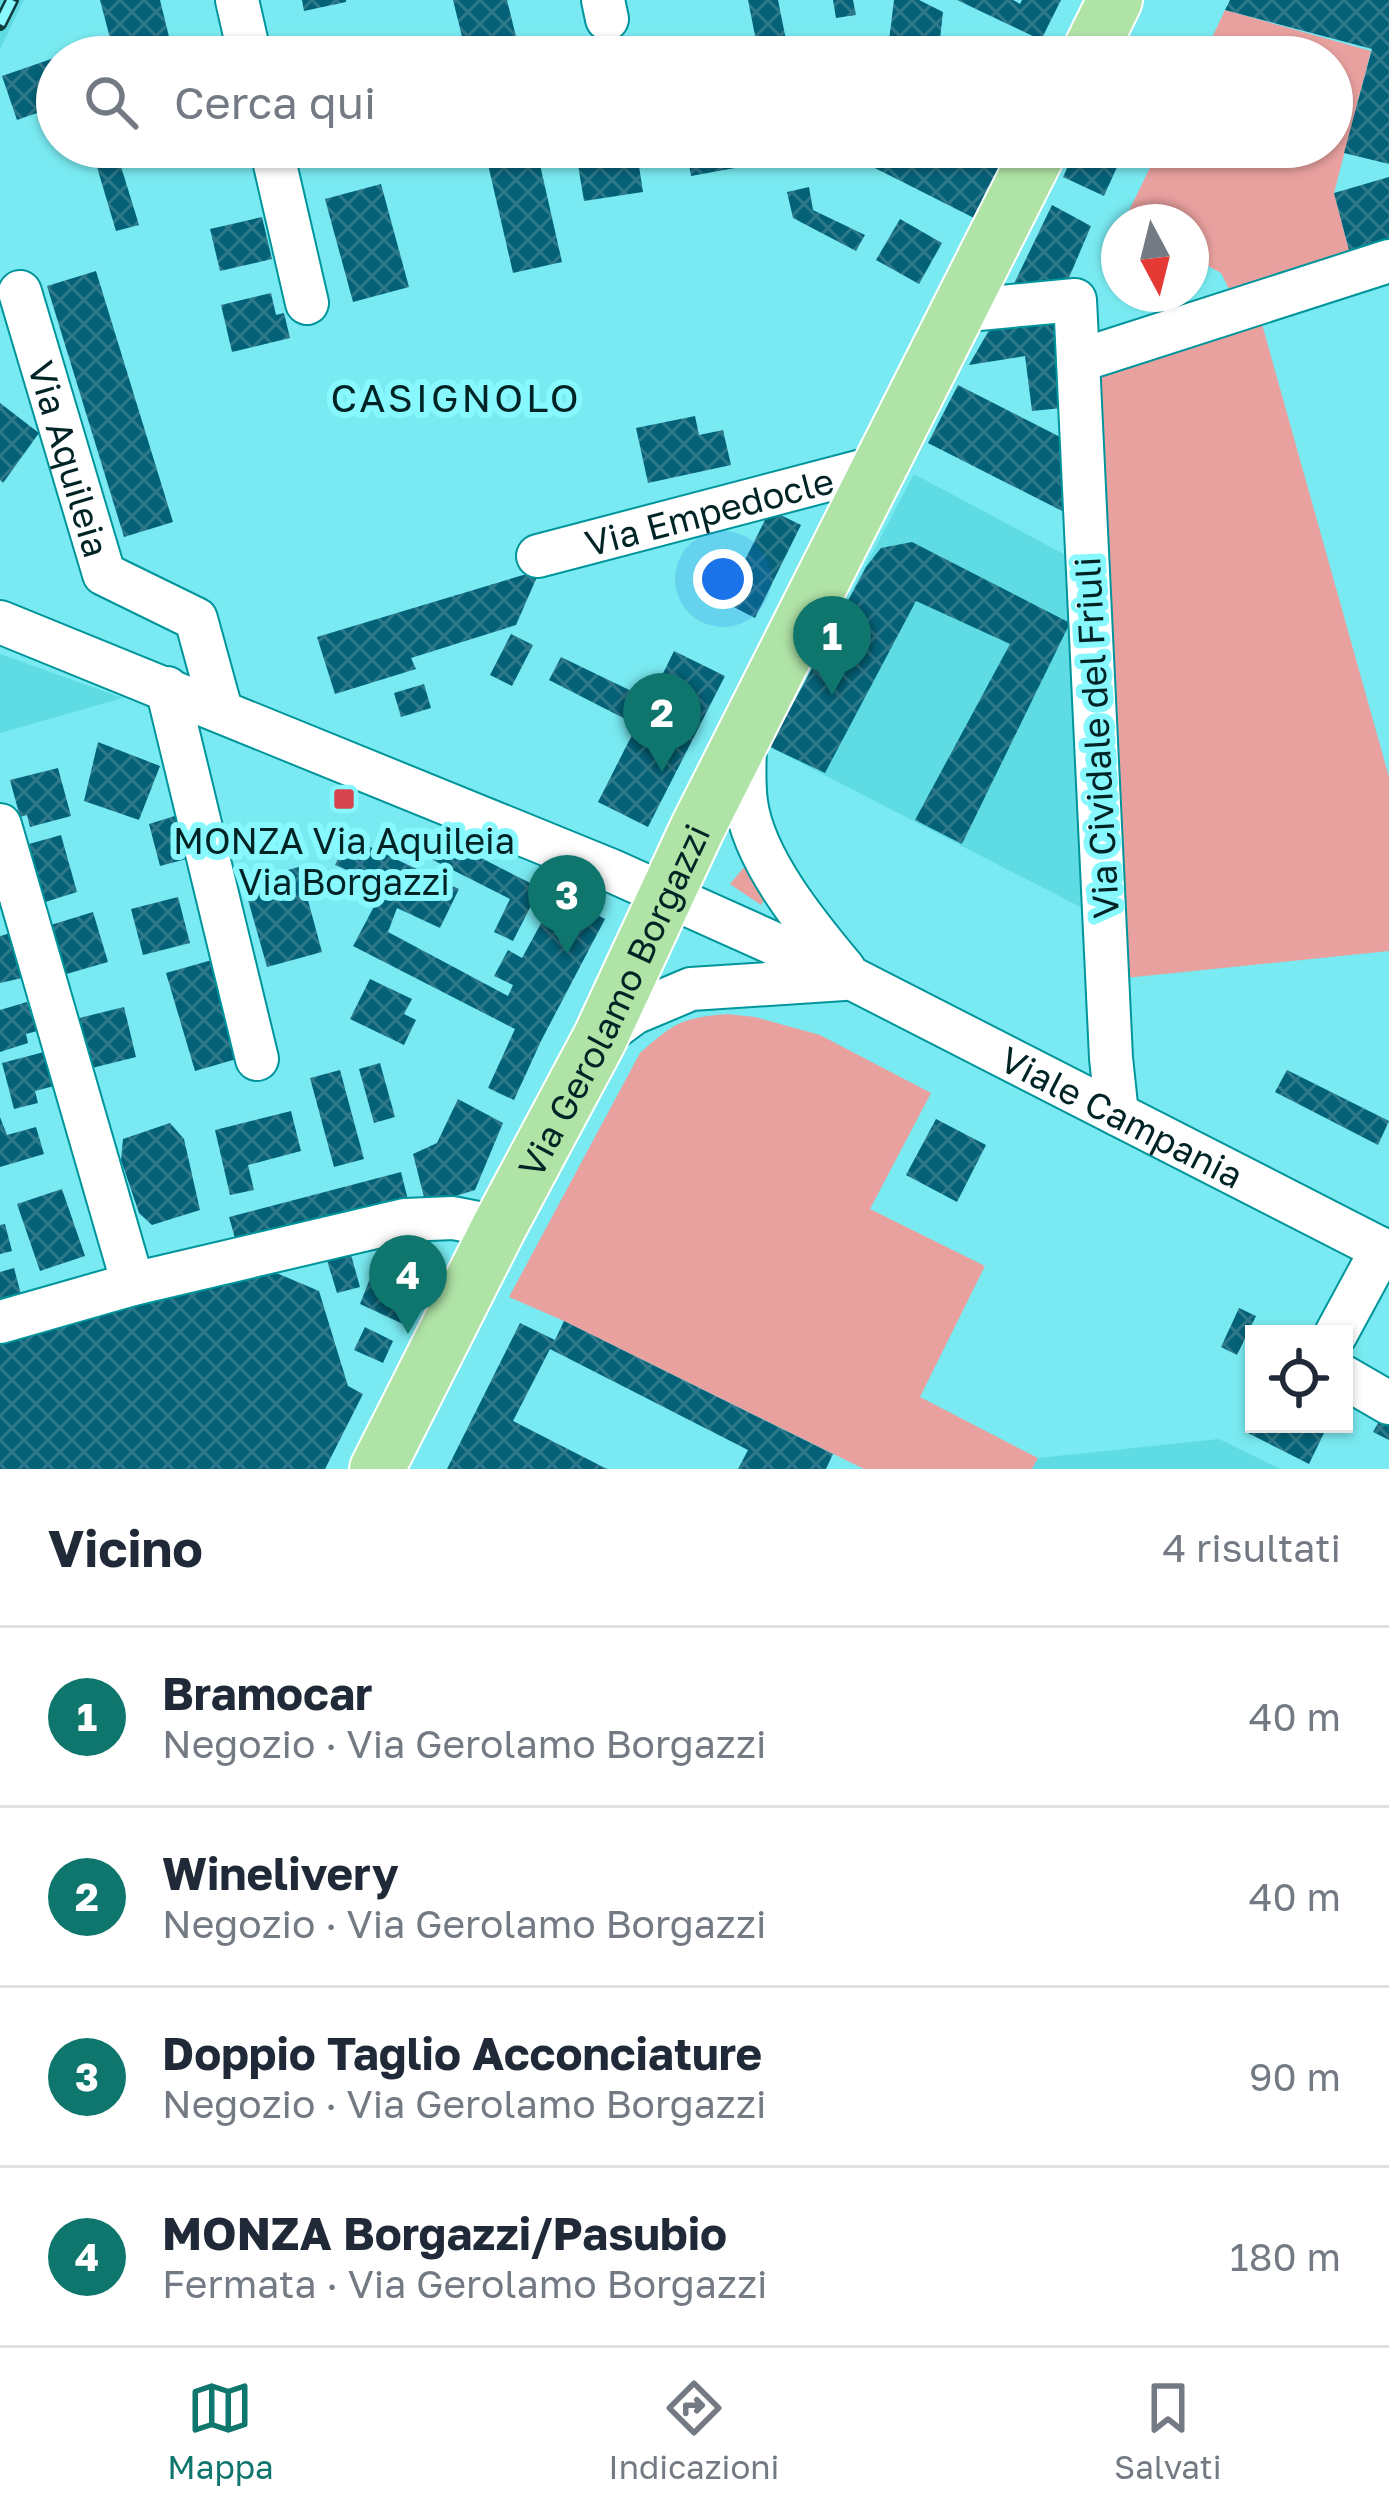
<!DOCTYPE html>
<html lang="it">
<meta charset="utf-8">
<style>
body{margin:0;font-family:"Golos Text",sans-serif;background:#f6f6f7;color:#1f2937}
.controls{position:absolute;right:36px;bottom:36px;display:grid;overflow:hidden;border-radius:0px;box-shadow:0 3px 9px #0004}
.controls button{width:108px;height:108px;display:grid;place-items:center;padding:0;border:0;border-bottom:3px solid #e0e1e3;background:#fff;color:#1f2937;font:60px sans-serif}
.compass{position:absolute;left:1101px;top:204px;width:108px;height:108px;border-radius:50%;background:#fff;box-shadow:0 3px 9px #0004;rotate:173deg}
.you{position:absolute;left:723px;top:579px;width:42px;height:42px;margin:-30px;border:9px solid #fff;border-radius:50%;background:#1a73e8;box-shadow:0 0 0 18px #1a73e833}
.badge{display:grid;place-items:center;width:78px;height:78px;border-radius:50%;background:#0f766e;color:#fff;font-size:39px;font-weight:700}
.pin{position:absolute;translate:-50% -99px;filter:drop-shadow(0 3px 6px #0008)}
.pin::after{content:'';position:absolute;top:63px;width:42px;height:36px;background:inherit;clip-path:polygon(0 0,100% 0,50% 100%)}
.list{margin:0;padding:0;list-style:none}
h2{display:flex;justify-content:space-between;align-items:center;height:156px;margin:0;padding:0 48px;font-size:51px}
h2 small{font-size:39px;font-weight:400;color:#747a83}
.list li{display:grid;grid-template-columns:78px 1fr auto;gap:36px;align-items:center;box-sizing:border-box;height:180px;padding:0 48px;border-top:3px solid #e0e1e3}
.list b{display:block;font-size:45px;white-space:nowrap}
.list p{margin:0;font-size:39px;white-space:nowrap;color:#747a83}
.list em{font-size:39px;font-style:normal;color:#747a83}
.icon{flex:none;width:66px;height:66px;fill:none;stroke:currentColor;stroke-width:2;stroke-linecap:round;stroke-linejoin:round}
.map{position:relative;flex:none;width:1389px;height:1469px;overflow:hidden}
.search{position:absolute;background:#fff;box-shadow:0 3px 9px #0004;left:36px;right:36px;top:36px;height:132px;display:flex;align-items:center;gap:30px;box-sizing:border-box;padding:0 42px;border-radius:66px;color:#747a83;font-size:45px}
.sheet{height:876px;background:#fff}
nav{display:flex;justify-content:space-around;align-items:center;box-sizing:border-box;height:168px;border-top:3px solid #e0e1e3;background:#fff;font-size:33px;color:#747a83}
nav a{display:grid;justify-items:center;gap:6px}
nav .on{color:#0f766e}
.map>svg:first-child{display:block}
</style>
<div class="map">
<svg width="1389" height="1469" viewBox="0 0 1389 1469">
<defs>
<pattern id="building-cross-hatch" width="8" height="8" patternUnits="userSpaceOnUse" patternTransform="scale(3)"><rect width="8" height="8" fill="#046278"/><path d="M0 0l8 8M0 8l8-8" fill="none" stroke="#30798a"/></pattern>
</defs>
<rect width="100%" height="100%" fill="#79eaf1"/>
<g fill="#5fdce3">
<polygon points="0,0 24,0 0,49"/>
<polygon points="914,474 1073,559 1090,912 770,747"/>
<polygon points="0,654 123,698 0,733"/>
<polygon points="1219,1439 1280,1469 1032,1469 1038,1458"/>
</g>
<g fill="#e9a19f">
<polygon points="1225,10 1371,51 1334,193 1350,254 1230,291 1221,273 1191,257 1191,222 1130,222 1125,219 1160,147 1332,147 1332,57 1203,57"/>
<polygon points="1260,317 1389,777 1389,951 1115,979 1084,373"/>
<polygon points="746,865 767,895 761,905 730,884"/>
<path d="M727 1014 755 1017 820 1035 931 1093 870 1209 985 1266 920 1397 1038 1458 1032 1469H864L564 1321 509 1297 640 1053C674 1023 681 1018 727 1014Z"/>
</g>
<g fill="url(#building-cross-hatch)">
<polygon points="100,0 160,0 174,57 115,57"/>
<polygon points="302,0 346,0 346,2 304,11"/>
<polygon points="453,0 507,0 521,57 467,57"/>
<polygon points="748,0 778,0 788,50 759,56"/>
<polygon points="833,0 853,0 856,15 836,18"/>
<polygon points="894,0 919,0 943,12 938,57 887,57"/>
<polygon points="957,0 1013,0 1020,4 1022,0 1061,0 1041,40"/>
<polygon points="1230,0 1389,0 1389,164 1344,153 1372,49 1225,10"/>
<polygon points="1129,38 1167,57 1120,57"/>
<polygon points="57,57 57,106 17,120 2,76"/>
<polygon points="91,147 115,147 139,225 116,231"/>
<polygon points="313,147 361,147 361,149 317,159"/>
<polygon points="484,147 536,147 562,262 513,273"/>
<polygon points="575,147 636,147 643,192 584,201"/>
<polygon points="686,147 742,147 746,166 691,176"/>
<polygon points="873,147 895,147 937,166 946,147 1010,147 974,218 869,165"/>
<polygon points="1077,147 1126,147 1104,196 1063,177"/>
<polygon points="1389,177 1389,241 1350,254 1334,193"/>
<polygon points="381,184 409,287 353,302 325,199"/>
<polygon points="809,187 813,210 865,235 856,251 793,218 787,192"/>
<polygon points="1052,205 1091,226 1065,287 1010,292"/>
<polygon points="262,217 272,259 220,271 210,229"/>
<polygon points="900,219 942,243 919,284 876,260"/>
<polygon points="1119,229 1119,253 1107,246"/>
<polygon points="96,271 173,522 124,537 47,286"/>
<polygon points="271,293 276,315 284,313 290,338 232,352 221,305"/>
<polygon points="1064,306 1072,407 1032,411 1025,356 969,365 996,318"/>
<polygon points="958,385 1070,442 1072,516 928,443"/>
<polygon points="0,403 39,433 3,483 0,480"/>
<polygon points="695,416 699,435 723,430 731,465 648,483 636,428"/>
<polygon points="770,510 801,525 755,618 724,602"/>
<polygon points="912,542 1070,623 962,844 915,820 1010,644 916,601 825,773 770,747 866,567 881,548"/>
<polygon points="540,570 516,625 411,658 416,669 335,694 317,637"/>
<polygon points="511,634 533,645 512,686 490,675"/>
<polygon points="674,651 725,676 648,827 598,802 637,725 549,680 561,657 650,700"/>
<polygon points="424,684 431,708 401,717 394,693"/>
<polygon points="98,742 160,766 139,820 84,801"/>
<polygon points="58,768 71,816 30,827 27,815 20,817 10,780"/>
<polygon points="178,815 190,858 160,866 149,824"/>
<polygon points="61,835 77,892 39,904 22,846"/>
<polygon points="436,835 540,888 513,941 494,932 510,899 425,856"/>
<polygon points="349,837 459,889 440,928 397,908 388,932 508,996 513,985 494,976 508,950 522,958 557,894 605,919 541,1041 514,1100 488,1088 515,1029 353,946 385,886 335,865"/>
<polygon points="299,867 322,952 267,967 243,882"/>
<polygon points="178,897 190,943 143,955 131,909"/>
<polygon points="93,912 108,962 56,977 41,928"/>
<polygon points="11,933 22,978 0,983 0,936"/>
<polygon points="212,960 240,1058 195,1071 166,973"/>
<polygon points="370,979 412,999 404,1014 416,1020 404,1045 350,1019"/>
<polygon points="27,1002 37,1031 26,1034 28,1043 0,1052 0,1010"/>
<polygon points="124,1007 136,1057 84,1070 71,1020"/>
<polygon points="44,1052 54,1086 35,1091 38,1103 14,1109 2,1063"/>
<polygon points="380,1063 395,1117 374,1123 359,1069"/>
<polygon points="340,1070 364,1159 334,1167 310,1078"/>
<polygon points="1287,1070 1389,1121 1378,1145 1275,1092"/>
<polygon points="458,1099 503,1123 475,1190 426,1205 413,1154 437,1143"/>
<polygon points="291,1111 301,1151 248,1165 254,1190 230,1195 215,1130"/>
<polygon points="0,1117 7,1135 36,1127 44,1154 0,1167"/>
<polygon points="936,1119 986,1145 957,1202 906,1175"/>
<polygon points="170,1123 184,1139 200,1210 152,1225 139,1213 121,1160 123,1139"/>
<polygon points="401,1172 409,1204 238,1249 229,1217"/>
<polygon points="62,1189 85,1256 40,1271 17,1204"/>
<polygon points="5,1224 12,1251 0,1254 0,1225"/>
<polygon points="405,1247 438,1261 403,1324 360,1304 378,1258"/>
<polygon points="350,1251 360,1287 337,1293 326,1257"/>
<polygon points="14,1268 23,1302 0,1309 0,1272"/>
<polygon points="267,1269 319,1291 348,1386 363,1394 325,1469 0,1469 0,1341"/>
<polygon points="1239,1308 1256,1316 1237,1355 1221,1347"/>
<polygon points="564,1321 833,1454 826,1469 738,1469 748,1450 550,1349 513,1421 607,1469 447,1469 520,1323 555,1340"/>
<polygon points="365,1327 393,1341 383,1363 354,1350"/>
<polygon points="1389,1403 1389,1440 1373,1432"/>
<polygon points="1254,1413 1254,1424 1315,1424 1326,1429 1309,1464 1246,1432"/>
</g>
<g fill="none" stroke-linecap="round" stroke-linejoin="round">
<g stroke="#00949b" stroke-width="46">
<g id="minor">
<polyline points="237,0 250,57"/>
<polyline points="603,0 607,19"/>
<polyline points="271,147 307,303"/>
<path id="s1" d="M20 292 104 574 196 619 221 710"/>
<polyline points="957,311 1075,300 1078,361"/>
<path id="s2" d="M538 556 881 466"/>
<path id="s3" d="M0 622 610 870 853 979 1389 1253"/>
<polyline points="167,688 257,1059"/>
<path d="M745 737C745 758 743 781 746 802 753 859 808 926 844 969"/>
<polyline points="0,825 133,1284"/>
<polyline points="600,1038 634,1013 691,989 844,979"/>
<polyline points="1117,1114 1111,1058 1078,361 1389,261"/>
<polyline points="0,1322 133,1284 405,1220 453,1218 499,1227"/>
<polyline points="1336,1334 1382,1249"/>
<polyline points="1344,1377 1389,1403"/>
</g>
</g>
<g stroke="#fff" stroke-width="58">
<g id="major">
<polyline points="1087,57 1115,0"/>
<path id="s4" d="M377 1469 499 1227 600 1038 697 829 1041 147"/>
</g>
</g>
<use href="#minor" stroke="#fff" stroke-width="42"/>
<use href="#major" stroke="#b0e4a7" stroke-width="54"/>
<g stroke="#0f3d40" stroke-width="14">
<polyline id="rail" points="0,24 12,0"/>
</g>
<use href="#rail" stroke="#87f8fe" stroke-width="9" stroke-dasharray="27" stroke-linecap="butt"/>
</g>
<rect fill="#d5444f" stroke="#87f8fe" stroke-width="4.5" x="332" y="787" width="24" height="24" rx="6"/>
<g text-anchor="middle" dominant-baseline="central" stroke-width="12" stroke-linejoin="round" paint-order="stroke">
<g font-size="36" fill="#002426" stroke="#87f8fe">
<text stroke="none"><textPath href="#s1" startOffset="174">Via Aquileia</textPath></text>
<text stroke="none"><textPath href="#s2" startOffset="177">Via Empedocle</textPath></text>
<text transform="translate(1096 738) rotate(-93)">Via Cividale del Friuli</text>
<text stroke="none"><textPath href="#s4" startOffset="525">Via Gerolamo Borgazzi</textPath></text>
<text stroke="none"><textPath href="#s3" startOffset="1227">Viale Campania</textPath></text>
</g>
<g font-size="36" fill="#002426" stroke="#87f8fe">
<text x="344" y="840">MONZA Via Aquileia<tspan x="344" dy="41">Via Borgazzi</tspan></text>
</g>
<g font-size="39" letter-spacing="3" fill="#002426" stroke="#87f8fe">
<text x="456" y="397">CASIGNOLO</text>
</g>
</g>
</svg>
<div class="controls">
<button><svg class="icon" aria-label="locate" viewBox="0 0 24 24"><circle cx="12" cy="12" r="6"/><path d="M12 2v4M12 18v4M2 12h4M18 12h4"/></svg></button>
</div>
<svg class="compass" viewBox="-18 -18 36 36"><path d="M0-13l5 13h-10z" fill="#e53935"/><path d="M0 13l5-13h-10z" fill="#747a83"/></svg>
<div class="you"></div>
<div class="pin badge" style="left:832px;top:695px">1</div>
<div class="pin badge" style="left:662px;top:772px">2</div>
<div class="pin badge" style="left:567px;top:954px">3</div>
<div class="pin badge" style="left:408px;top:1334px">4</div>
<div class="search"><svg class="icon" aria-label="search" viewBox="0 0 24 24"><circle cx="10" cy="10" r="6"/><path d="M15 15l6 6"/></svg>Cerca qui</div>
</div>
<section class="sheet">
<h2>Vicino<small>4 risultati</small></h2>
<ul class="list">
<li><span class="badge">1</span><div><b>Bramocar</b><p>Negozio · Via Gerolamo Borgazzi</p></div><em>40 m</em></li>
<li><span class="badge">2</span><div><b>Winelivery</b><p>Negozio · Via Gerolamo Borgazzi</p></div><em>40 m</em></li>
<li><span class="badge">3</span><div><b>Doppio Taglio Acconciature</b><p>Negozio · Via Gerolamo Borgazzi</p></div><em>90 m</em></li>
<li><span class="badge">4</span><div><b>MONZA Borgazzi/Pasubio</b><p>Fermata · Via Gerolamo Borgazzi</p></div><em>180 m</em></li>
</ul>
</section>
<nav>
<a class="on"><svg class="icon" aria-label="map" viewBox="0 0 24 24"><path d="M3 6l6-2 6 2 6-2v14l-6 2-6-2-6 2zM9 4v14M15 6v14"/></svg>Mappa</a>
<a><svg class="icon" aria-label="directions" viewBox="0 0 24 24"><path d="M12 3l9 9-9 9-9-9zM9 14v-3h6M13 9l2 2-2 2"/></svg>Indicazioni</a>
<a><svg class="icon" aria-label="saved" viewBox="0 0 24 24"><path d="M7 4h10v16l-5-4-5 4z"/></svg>Salvati</a>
</nav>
